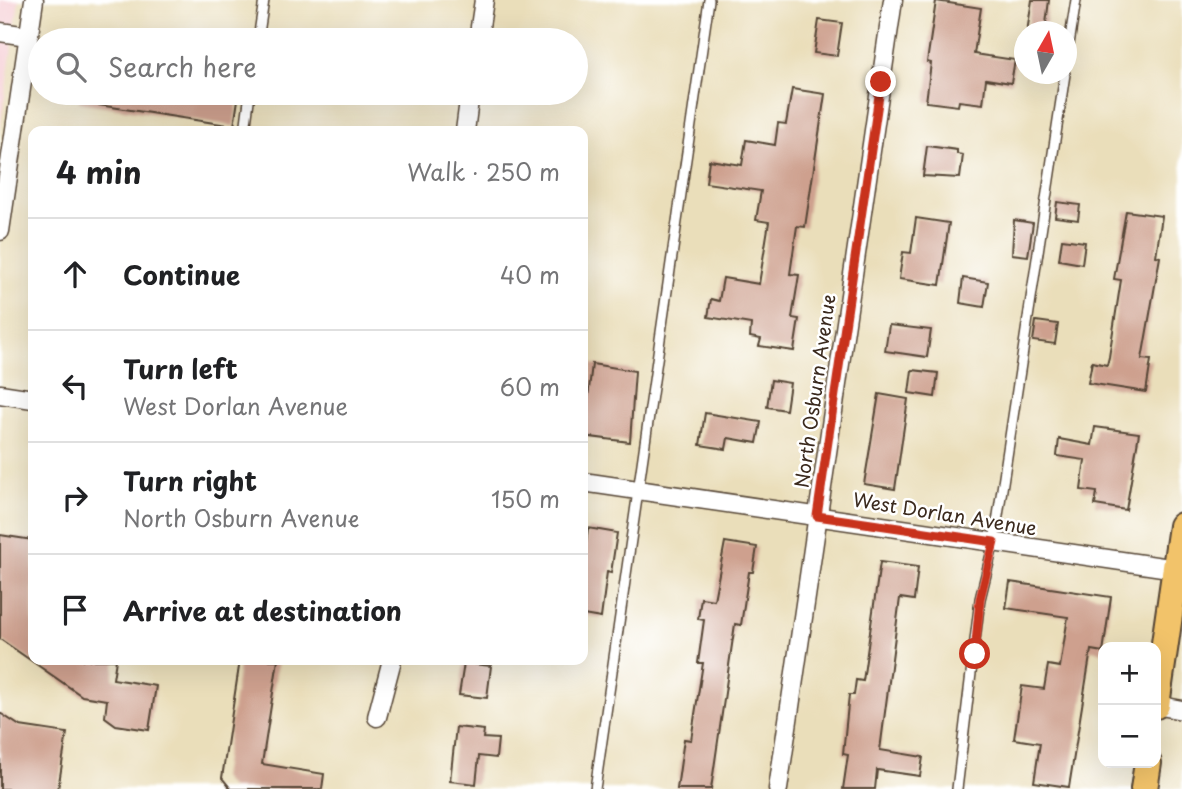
<!DOCTYPE html>
<meta charset="utf-8">
<style>
body{margin:0;font-family:"Playpen Sans",sans-serif;background:#f2f2f2;color:#202124}
.controls{position:absolute;right:21px;bottom:21px;display:grid;overflow:hidden;border-radius:14px;box-shadow:0 7px 28px #0002}
.controls button{width:63px;height:63px;display:grid;place-items:center;padding:0;border:0;border-bottom:2px solid #e0e0e0;background:#fff;color:#202124;font:35px sans-serif}
.compass{position:absolute;left:1014px;top:21px;width:63px;height:63px;border-radius:50%;background:#fff;box-shadow:0 7px 28px #0002;rotate:9deg}
.stop{position:absolute;width:21px;height:21px;margin:-16px;border:5px solid #c8321e;border-radius:50%;background:#fff}
.stop.end{background:#c8321e;border-color:#fff;box-shadow:0 2px 7px #0008}
.list{margin:0;padding:0;list-style:none}
h2{display:flex;justify-content:space-between;align-items:center;height:91px;margin:0;padding:0 28px;font-size:30px}
h2 small{font-size:23px;font-weight:400;color:#757577}
.list li{display:grid;grid-template-columns:46px 1fr auto;gap:21px;align-items:center;box-sizing:border-box;height:112px;padding:0 28px;border-top:2px solid #e0e0e0}
.list b{display:block;font-size:26px;white-space:nowrap}
.list p{margin:0;font-size:23px;white-space:nowrap;color:#757577}
.list em{font-size:23px;font-style:normal;color:#757577}
.icon{flex:none;width:38px;height:38px;fill:none;stroke:currentColor;stroke-width:2;stroke-linecap:round;stroke-linejoin:round}
.map{position:relative;flex:none;width:1182px;height:789px;overflow:hidden}
.search{position:absolute;background:#fff;box-shadow:0 7px 28px #0002;left:28px;top:28px;width:560px;height:77px;display:flex;align-items:center;gap:18px;box-sizing:border-box;padding:0 24px;border-radius:38px;color:#757577;font-size:26px}
.panel{position:absolute;background:#fff;box-shadow:0 7px 28px #0002;left:28px;top:126px;width:560px;height:539px;border-radius:14px}
.map>svg:first-child{display:block}
</style>
<div class="map">
<svg width="1182" height="789" viewBox="0 0 1182 789">
<rect width="100%" height="100%" fill="#fff"/>
<filter id="ink" filterUnits="userSpaceOnUse"><feTurbulence type="fractalNoise" baseFrequency=".0143" numOctaves="2"/><feDisplacementMap in="SourceGraphic" scale="14" xChannelSelector="R" yChannelSelector="G"/><feConvolveMatrix kernelMatrix="1 2 1 2 8 2 1 2 1" color-interpolation-filters="sRGB"/></filter>
<filter id="wash" filterUnits="userSpaceOnUse"><feTurbulence type="fractalNoise" baseFrequency=".00686" numOctaves="4" result="noise"/><feDisplacementMap in="SourceGraphic" scale="28" xChannelSelector="R" yChannelSelector="G"/><feGaussianBlur stdDeviation="1.57" result="paint"/><feColorMatrix in="noise" values="0 0 0 0 0 0 0 0 0 0 0 0 0 0 0 0 0 1.4 0 .05"/><feComposite in="paint" operator="in"/></filter>
<g filter="url(#wash)">
<rect width="100%" height="100%" fill="#eadeba"/>
<polygon fill="#f6cfd5" points="0,0 19,0 0,129"/>
<g id="blocks">
<g fill="#cea08e">
<polygon points="1032,0 1049,0 1045,32 1027,32"/>
<polygon points="936,1 981,8 974,54 1015,60 1011,83 986,79 983,104 959,101 958,106 926,102 931,63 927,62"/>
<polygon points="819,20 842,23 837,56 814,53"/>
<polygon points="792,89 825,94 805,227 797,226 790,274 799,275 792,318 799,319 794,351 759,346 761,339 750,337 751,324 708,317 711,299 719,301 723,278 759,284 769,222 756,220 761,191 706,183 709,160 742,165 746,140 775,145 778,123 786,124"/>
<polygon points="80,93 239,93 234,126 79,102"/>
<polygon points="927,146 957,150 957,154 963,155 960,178 923,176"/>
<polygon points="1057,202 1080,205 1078,220 1055,217"/>
<polygon points="1126,211 1162,216 1156,256 1160,257 1142,359 1151,360 1146,392 1088,383 1092,362 1107,365 1109,357 1121,280 1114,279"/>
<polygon points="916,218 949,223 940,285 899,279 903,252 911,253"/>
<polygon points="1014,220 1033,223 1028,256 1012,254"/>
<polygon points="1062,239 1085,242 1082,264 1059,260"/>
<polygon points="963,278 988,282 984,307 960,303"/>
<polygon points="1036,321 1058,324 1055,344 1033,341"/>
<polygon points="889,325 931,330 927,357 885,351"/>
<polygon points="592,364 635,371 630,442 583,436 583,398 588,398"/>
<polygon points="912,370 938,373 935,397 909,393"/>
<polygon points="771,380 790,383 786,410 767,407"/>
<polygon points="879,394 908,399 895,489 864,484"/>
<polygon points="705,413 761,422 757,443 728,438 726,449 700,445"/>
<polygon points="1095,427 1139,433 1126,510 1095,505 1097,492 1081,490 1085,460 1057,456 1059,439 1092,445"/>
<polygon points="588,528 617,533 611,573 607,572 601,618 583,615 583,566"/>
<polygon points="0,535 33,540 33,660 116,660 113,679 156,686 149,730 116,725 105,717 107,700 82,696 0,639"/>
<polygon points="725,542 757,547 753,572 749,572 741,625 735,624 711,789 677,789 684,739 691,740 703,663 698,663 704,620 698,619 701,598 714,600"/>
<polygon points="880,562 918,567 914,600 900,598 880,750 923,757 920,776 877,770 875,789 843,789 848,755 843,754 849,695 854,695 856,680 863,681"/>
<polygon points="1010,582 1111,597 1103,652 1091,650 1069,787 1034,782 1040,743 1014,739 1022,686 1044,689 1048,665 1060,667 1068,617 1006,608"/>
<polygon points="240,660 278,660 262,764 324,774 322,789 231,789 222,778"/>
<polygon points="464,663 491,666 487,698 459,695"/>
<polygon points="0,713 20,726 67,733 58,789 0,789"/>
<polygon points="456,727 484,730 483,738 498,739 496,758 479,756 476,784 450,781"/>
</g>
</g>
</g>
<g filter="url(#ink)">
<use href="#blocks" fill-opacity="0" stroke="#554535" stroke-width="2"/>
<g fill="none" stroke-linecap="round" stroke-linejoin="round">
<g stroke="#554535" stroke-width="12">
<g id="service">
<polyline points="258,40 264,0"/>
<polyline points="1066,63 1076,0"/>
<polyline points="245,131 250,93"/>
<polyline points="595,789 709,0"/>
<polyline points="957,789 980,599 994,542 1065,74"/>
</g>
</g>
<g stroke="#554535" stroke-width="21">
<g id="minor">
<polyline points="0,32 28,36"/>
<polyline points="478,40 484,0"/>
<polyline points="465,131 470,93"/>
<polyline points="0,231 34,0"/>
<polyline points="0,394 33,399"/>
<polyline points="583,482 1176,569"/>
<polyline points="1156,705 1182,710"/>
<polyline points="377,717 392,660"/>
<polyline points="778,789 893,0"/>
</g>
</g>
<g stroke="#554535" stroke-width="30">
<g id="primary">
<polyline points="1156,705 1182,526"/>
<polyline points="1144,789 1148,763"/>
</g>
</g>
<use href="#service" stroke="#fff" stroke-width="9"/>
<use href="#minor" stroke="#fff" stroke-width="18"/>
<use href="#primary" stroke="#f2c36a" stroke-width="26"/>
</g>
</g>
<g fill="none" stroke-linecap="round" stroke-linejoin="round" filter="url(#ink)">
<polyline stroke="#c8321e" stroke-width="9" points="881,82 817,516 994,542 980,599 975,654"/>
</g>
<g text-anchor="middle" dominant-baseline="central" stroke-width="5" stroke-linejoin="round" paint-order="stroke">
<g font-size="19" fill="#3b2a1e" stroke="#fff">
<text transform="translate(814 391) rotate(-82)">North Osburn Avenue</text>
<text transform="translate(945 513) rotate(9)">West Dorlan Avenue</text>
</g>
</g>
</svg>
<div class="controls">
<button>+</button>
<button>−</button>
</div>
<svg class="compass" viewBox="-18 -18 36 36"><path d="M0-13l5 13h-10z" fill="#e53935"/><path d="M0 13l5-13h-10z" fill="#757577"/></svg>
<div class="stop" style="left:975px;top:654px"></div>
<div class="stop end" style="left:881px;top:82px"></div>
<div class="search"><svg class="icon" aria-label="search" viewBox="0 0 24 24"><circle cx="10" cy="10" r="6"/><path d="M15 15l6 6"/></svg>Search here</div>
<section class="panel">
<h2>4 min<small>Walk · 250 m</small></h2>
<ul class="list">
<li><svg class="icon" aria-label="ahead" viewBox="0 0 24 24"><path d="M12 20V5M6 11l6-6 6 6"/></svg><div><b>Continue</b></div><em>40 m</em></li>
<li><svg class="icon" aria-label="left" viewBox="0 0 24 24"><path d="M17 20v-9H6M10 6l-5 5 5 5"/></svg><div><b>Turn left</b><p>West Dorlan Avenue</p></div><em>60 m</em></li>
<li><svg class="icon" aria-label="right" viewBox="0 0 24 24"><path d="M7 20v-9h11M14 6l5 5-5 5"/></svg><div><b>Turn right</b><p>North Osburn Avenue</p></div><em>150 m</em></li>
<li><svg class="icon" aria-label="arrive" viewBox="0 0 24 24"><path d="M6 21V4h12l-3 4 3 4H6"/></svg><div><b>Arrive at destination</b></div></li>
</ul>
</section>
</div>
